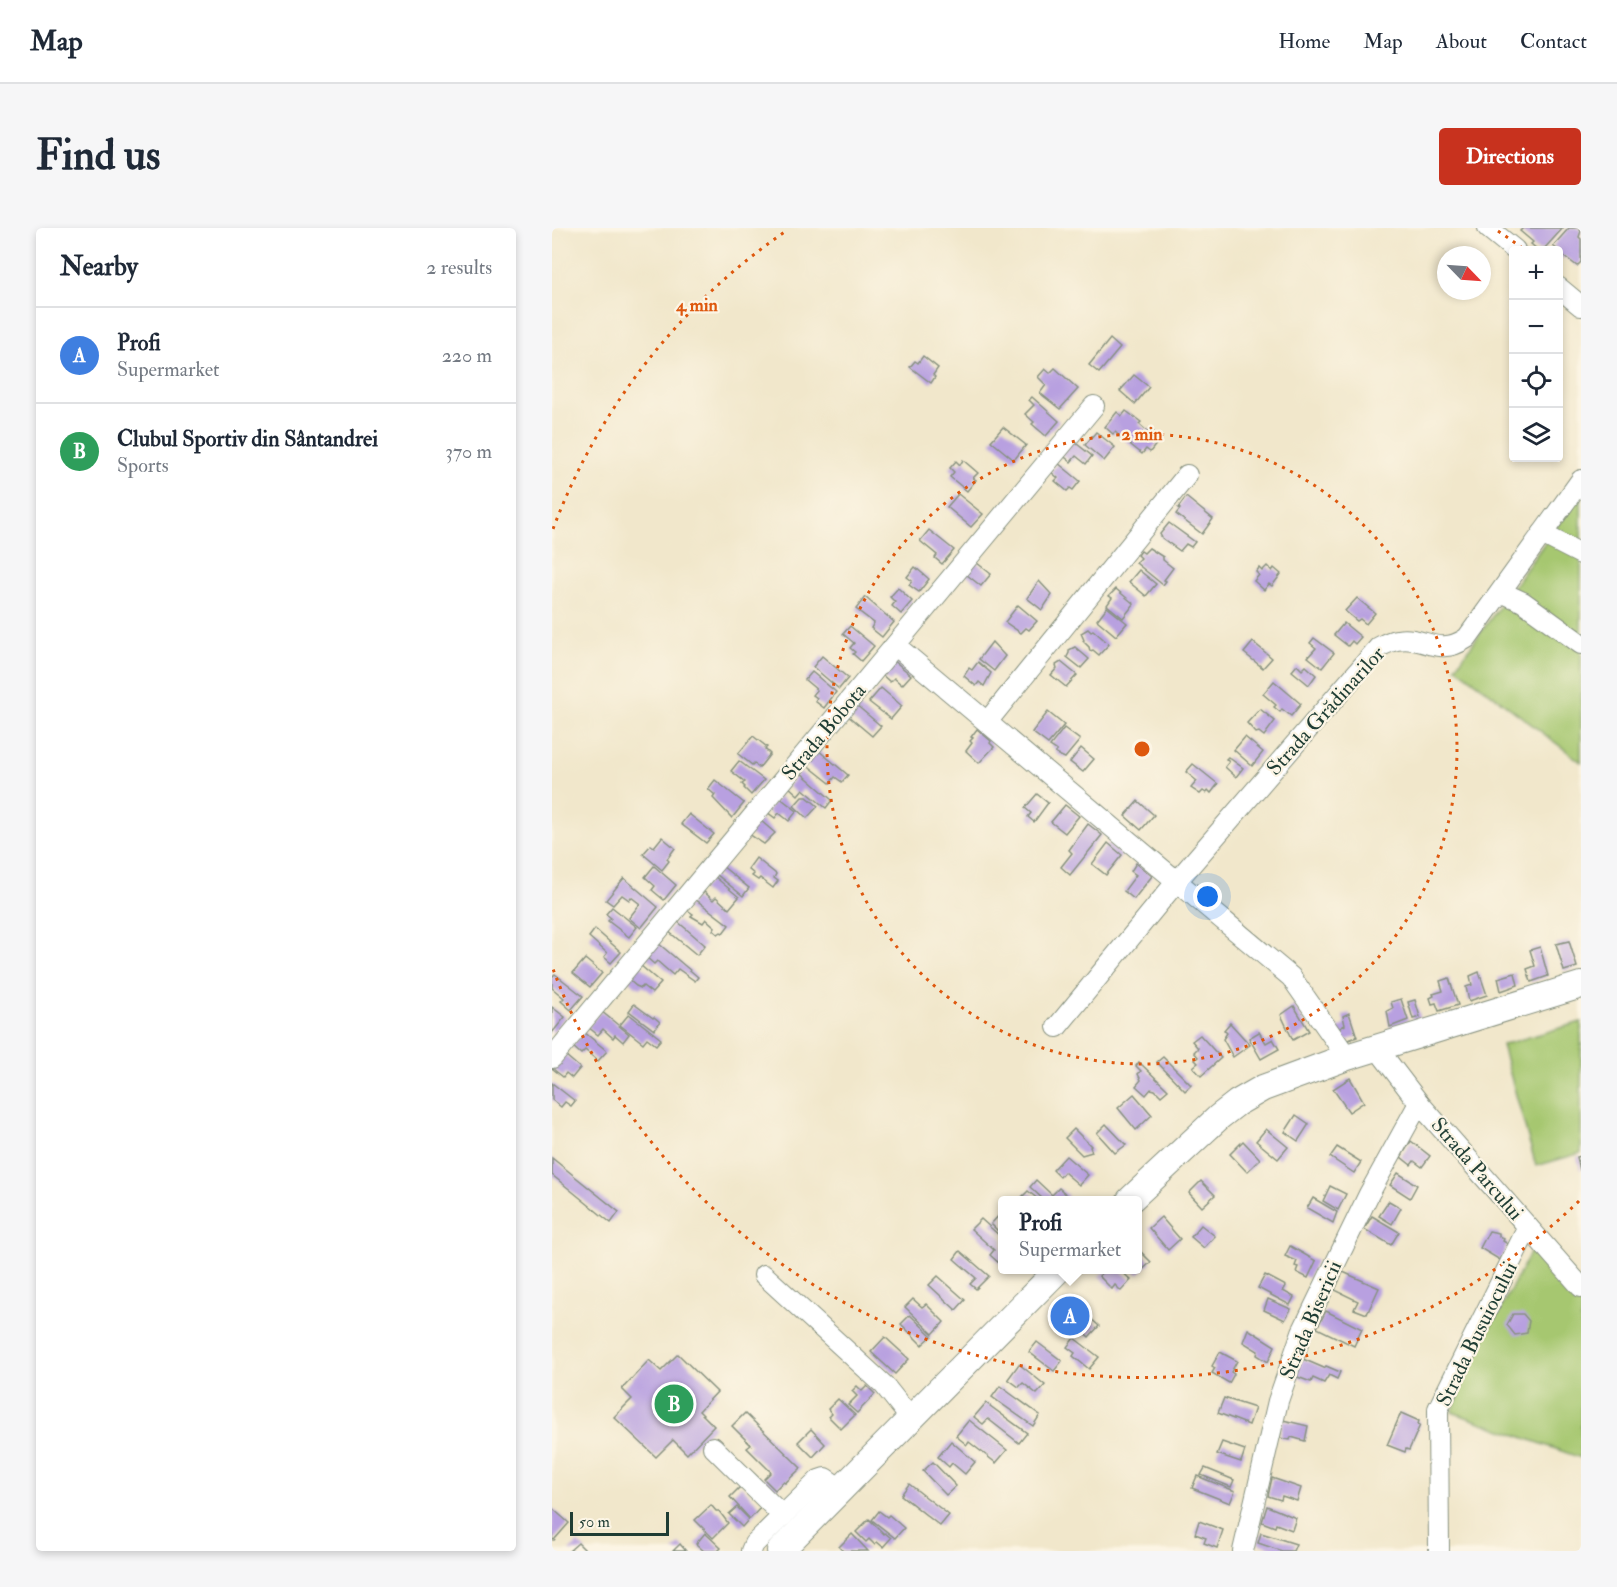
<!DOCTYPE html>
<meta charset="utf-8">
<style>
body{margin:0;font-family:"IM FELL Double Pica",serif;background:#f6f6f7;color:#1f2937}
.controls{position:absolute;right:18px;top:18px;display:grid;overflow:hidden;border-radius:6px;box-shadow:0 3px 9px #0003}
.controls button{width:54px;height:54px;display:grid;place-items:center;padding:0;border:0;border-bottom:2px solid #e0e1e3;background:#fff;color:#1f2937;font:30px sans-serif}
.compass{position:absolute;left:885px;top:18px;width:54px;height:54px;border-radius:50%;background:#fff;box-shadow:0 3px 9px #0003;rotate:115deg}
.scale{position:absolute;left:18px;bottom:15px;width:99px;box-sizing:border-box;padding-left:6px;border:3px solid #1f3d34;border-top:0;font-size:16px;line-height:21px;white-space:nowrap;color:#1f3d34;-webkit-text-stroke:4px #fcf5e5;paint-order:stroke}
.you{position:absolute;left:656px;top:669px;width:21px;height:21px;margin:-15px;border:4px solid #fff;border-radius:50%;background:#1a73e8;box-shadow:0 0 0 9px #1a73e833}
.badge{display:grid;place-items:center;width:39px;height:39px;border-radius:50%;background:#c8321e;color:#fff;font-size:20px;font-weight:700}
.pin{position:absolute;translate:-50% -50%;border:3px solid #fff;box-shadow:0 2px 6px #0006}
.popup{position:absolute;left:446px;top:968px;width:144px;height:78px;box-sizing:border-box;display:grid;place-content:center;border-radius:6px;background:#fff;filter:drop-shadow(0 2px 4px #0005);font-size:20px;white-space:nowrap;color:#747a83}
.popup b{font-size:22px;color:#1f2937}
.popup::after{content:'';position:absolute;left:50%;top:100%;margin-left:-12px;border:12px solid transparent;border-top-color:#fff}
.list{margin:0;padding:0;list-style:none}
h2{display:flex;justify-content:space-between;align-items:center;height:78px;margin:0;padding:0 24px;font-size:26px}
h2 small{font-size:20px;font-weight:400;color:#747a83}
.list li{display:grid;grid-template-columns:39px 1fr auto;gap:18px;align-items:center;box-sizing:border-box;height:96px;padding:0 24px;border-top:2px solid #e0e1e3}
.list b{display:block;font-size:22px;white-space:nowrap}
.list p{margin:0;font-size:20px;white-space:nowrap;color:#747a83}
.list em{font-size:20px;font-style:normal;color:#747a83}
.icon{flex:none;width:33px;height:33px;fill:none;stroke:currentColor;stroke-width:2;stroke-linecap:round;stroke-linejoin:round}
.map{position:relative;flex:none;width:1029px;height:1323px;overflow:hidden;border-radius:6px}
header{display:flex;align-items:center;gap:36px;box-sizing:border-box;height:84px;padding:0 30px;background:#fff;border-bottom:2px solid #e0e1e3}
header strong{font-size:28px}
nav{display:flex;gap:33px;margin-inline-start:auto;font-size:21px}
.intro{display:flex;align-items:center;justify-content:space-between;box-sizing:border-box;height:144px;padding:0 36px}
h1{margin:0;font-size:42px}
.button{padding:15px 27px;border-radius:6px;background:#c8321e;color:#fff;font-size:21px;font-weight:700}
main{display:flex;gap:36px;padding:0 36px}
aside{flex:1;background:#fff;border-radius:6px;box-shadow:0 3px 9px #0003}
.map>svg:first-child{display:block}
</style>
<header>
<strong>Map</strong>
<nav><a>Home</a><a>Map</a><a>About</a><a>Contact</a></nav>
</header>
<div class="intro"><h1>Find us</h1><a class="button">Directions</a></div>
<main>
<aside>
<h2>Nearby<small>2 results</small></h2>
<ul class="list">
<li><span class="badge" style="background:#3f7fe0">A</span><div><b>Profi</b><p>Supermarket</p></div><em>220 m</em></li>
<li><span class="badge" style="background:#2e9e5b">B</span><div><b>Clubul Sportiv din Sântandrei</b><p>Sports</p></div><em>370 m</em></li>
</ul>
</aside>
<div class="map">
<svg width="1029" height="1323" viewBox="0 0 1029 1323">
<rect width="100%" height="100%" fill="#fcf5e5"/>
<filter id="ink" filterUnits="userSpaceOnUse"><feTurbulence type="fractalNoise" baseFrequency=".0167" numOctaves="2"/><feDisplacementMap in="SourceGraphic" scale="12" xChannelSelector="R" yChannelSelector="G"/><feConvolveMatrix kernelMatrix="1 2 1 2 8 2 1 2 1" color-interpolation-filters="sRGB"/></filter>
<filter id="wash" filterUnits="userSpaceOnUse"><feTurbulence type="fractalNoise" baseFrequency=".008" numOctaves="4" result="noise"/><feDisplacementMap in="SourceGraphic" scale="24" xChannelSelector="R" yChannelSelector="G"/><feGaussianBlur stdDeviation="1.35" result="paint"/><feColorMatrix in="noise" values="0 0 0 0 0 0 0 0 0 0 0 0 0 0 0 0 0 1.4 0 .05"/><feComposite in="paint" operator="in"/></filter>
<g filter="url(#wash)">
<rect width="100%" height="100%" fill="#f1e7cb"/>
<g fill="#a6c770" stroke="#628252" stroke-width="1.5">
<polygon points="1029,264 1029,534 904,439"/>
<polygon points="1029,794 1029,925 984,938 950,817"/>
<polygon points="983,1016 1029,1070 1029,1230 900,1184 921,1132"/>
</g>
<g id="blocks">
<g fill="#b8a0e0">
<polygon points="971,0 1011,0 991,22 986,22 979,16 981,14 968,3"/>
<polygon points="1017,0 1026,0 1029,3 1027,9 1029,11 1029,34 1025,38 1012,28 1010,31 1006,28 1006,22 1001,18"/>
<polygon points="558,111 568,120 547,145 537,137"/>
<polygon points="371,128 386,140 381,147 383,149 379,155 358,139 363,133 366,135"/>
<polygon points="503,140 526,161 508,181 488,165 494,157 486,149 493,141 498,145"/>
<polygon points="582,147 597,159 583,176 568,163"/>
<polygon points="480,169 507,193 494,208 480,196 482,194 473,186 482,177 477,172"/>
<polygon points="574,183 589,194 587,196 596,204 598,201 609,210 598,224 594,221 590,226 563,204 561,206 553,199 565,184 570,188"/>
<polygon points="451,199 474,217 462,232 439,213"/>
<polygon points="544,204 563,219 552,233 533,217"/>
<polygon points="520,212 540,228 534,236 524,228 519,234 509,226"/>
<polygon points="411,232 426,245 421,250 424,252 415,263 398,249 402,244 398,240 404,233 408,237"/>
<polygon points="506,235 528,253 521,262 518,260 515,263 503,253 506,250 499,244"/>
<polygon points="406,266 431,286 419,299 395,279"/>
<polygon points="634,269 661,291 650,306 624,286 628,281 626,280"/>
<polygon points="617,295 643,314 639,319 634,316 628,323 610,310 608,306"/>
<polygon points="377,302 402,322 390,336 383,330 385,327 368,313"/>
<polygon points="597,320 611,329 611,332 621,340 612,352 614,353 611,357 584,335 589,330 586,327 589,323 592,325"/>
<polygon points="420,331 439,346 429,358 410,343"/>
<polygon points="715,338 720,343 722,340 729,346 720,358 717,356 712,362 702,353 707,347 704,344 707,340 710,343"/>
<polygon points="363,339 377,351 367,364 357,357 360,353 355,349"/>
<polygon points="587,342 604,356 594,368 577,354"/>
<polygon points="487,353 500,367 490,382 475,370"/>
<polygon points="346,360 360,373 349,386 340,378 343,374 338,369"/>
<polygon points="564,361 582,376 571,390 555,377 560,370 557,368"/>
<polygon points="313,369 342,394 330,409 319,400 322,395 304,381"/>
<polygon points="805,370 823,385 814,396 808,391 805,393 793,383"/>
<polygon points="466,377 485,393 477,402 474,400 469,405 453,394"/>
<polygon points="555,379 575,395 564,408 545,392"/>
<polygon points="792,395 809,409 803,416 800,413 796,418 782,407"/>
<polygon points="298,398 322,418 309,433 301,426 303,424 298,420 302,415 291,406"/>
<polygon points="536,401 539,404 541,402 557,416 547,427 541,422 538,423 537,419 531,413 532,412 529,405"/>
<polygon points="762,410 782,425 770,440 756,429 764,420 758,415"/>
<polygon points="440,414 453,428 442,443 427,431"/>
<polygon points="701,414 720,430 711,440 692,425"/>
<polygon points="523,419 537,431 529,440 515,429 517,425 517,422"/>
<polygon points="270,428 296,450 287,461 261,439"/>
<polygon points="340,431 359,447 350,457 342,450 338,454 328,445"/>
<polygon points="426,434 439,445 432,458 427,454 424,458 412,448 417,440 420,442"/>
<polygon points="509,434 525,447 514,459 499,447 505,440 504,437"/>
<polygon points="745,437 750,442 754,438 764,447 757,457 740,443"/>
<polygon points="260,444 284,464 272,480 263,473 265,470 261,467 265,462 253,452"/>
<polygon points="722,453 749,476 739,488 730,481 728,484 722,479 724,477 711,466"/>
<polygon points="329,460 350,478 339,491 317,474"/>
<polygon points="303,476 329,498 320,508 295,487"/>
<polygon points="708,481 723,493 712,508 707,504 704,505 695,495"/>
<polygon points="496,484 512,497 496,516 480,504"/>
<polygon points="512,500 528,512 513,530 504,526 504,522 498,518"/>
<polygon points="425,501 439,513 438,515 442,519 427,535 414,523 420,515 418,513 421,510 419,509"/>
<polygon points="201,508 215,519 213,521 218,526 207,540 202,535 200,537 186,526"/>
<polygon points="693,509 711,524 700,538 682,522"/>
<polygon points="529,520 542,531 531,544 518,534"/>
<polygon points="266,522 296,547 290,554 283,549 278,555 254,536"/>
<polygon points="676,529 691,540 684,549 673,539 677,534 674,531"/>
<polygon points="187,533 212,552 199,567 192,560 193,559 190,556 193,554 179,543"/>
<polygon points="641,536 666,556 659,565 656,562 654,565 651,563 648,566 639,560 645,553 634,544"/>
<polygon points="248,544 280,572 274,580 251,561 246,567 236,558"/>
<polygon points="163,552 192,575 180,590 161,570 163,567 156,561"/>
<polygon points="485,566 496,575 482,594 476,589 479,585 473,580"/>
<polygon points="227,569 245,583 237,593 227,585 223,590 215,584"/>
<polygon points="250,569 255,569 266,578 255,590 242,578"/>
<polygon points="586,573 602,587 589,602 573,588"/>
<polygon points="513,577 527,588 513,605 499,594"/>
<polygon points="137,586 162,606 154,615 129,596"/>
<polygon points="208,592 223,605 212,616 197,606"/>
<polygon points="536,596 550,607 518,647 509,639 520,625 517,622"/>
<polygon points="110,609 123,620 115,631 117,633 110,642 91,626 99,617 102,619"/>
<polygon points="556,615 570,627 554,647 540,636"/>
<polygon points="204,630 224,646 222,650 226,653 221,660 208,650 206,652 200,648 202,646 196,641"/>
<polygon points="584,635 600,648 582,671 572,663 584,647 579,643"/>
<polygon points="102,638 124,657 112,672 100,662 103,658 93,649"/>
<polygon points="170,638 197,660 191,668 164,646"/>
<polygon points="162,648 187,669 177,681 164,669 161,672 150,662"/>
<polygon points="72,650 106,679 89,700 77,690 88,676 79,669 77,672 70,667 61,677 54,672"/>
<polygon points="143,671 177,697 171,705 169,704 166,706 161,702 163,699 154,691 151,695 139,688 141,686 134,681"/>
<polygon points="60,679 85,699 77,709 56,693 59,690 54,686"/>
<polygon points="125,693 153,717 145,727 116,703"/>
<polygon points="43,701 69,724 59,735 52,729 55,725 37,709"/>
<polygon points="1017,713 1025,739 1012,743 1004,716"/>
<polygon points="106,715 146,749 143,753 126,741 121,747 105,733 102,736 94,729"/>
<polygon points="988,719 996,748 979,754 975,741 983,738 978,722"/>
<polygon points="33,731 50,745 38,759 21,745"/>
<polygon points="88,737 109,755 100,765 91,758 89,760 84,758 76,751"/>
<polygon points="927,744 935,767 917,773 914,759 920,757 918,748"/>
<polygon points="963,745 966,757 949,763 946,750"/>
<polygon points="3,746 31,768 19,782 9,773 12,770 0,760 0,749"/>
<polygon points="897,750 906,777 887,783 884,775 880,776 878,770 882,768 881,766 891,763 888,753"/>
<polygon points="849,771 856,792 838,799 835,783 841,780 839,774"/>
<polygon points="863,772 868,789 861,791 856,774"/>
<polygon points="82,776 101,790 102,789 108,794 102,802 77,783"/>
<polygon points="742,778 757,803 741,812 729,787"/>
<polygon points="0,779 13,789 0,805"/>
<polygon points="49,783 77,806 71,814 63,807 61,810 51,801 46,807 36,799"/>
<polygon points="797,785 805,809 790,814 786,801 793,797 791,788"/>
<polygon points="77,786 109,811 104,817 95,810 91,815 68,797"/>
<polygon points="678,795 698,817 681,829 671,811 675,805 672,802"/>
<polygon points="32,804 55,823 46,833 33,822 29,826 20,818"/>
<polygon points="707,804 714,815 721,811 727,821 709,831 697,810"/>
<polygon points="648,807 669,830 649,848 641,839 646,835 643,832 646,829 642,824 646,820 640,813"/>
<polygon points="13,827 28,840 20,850 14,845 11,849 1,841"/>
<polygon points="611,829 639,857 633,863 605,834"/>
<polygon points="587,834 616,862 609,868 603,862 599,861 594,867 584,858 589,852 586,846 589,843 584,838"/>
<polygon points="798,850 812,874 797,884 781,861"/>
<polygon points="0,855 23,873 19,878 13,874 9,879 0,872"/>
<polygon points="582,866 600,887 584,902 566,880"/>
<polygon points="744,887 757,896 746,913 733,904"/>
<polygon points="554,896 574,917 563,925 545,905"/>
<polygon points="522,901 539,918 538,919 540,924 530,927 513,910"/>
<polygon points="714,901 736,919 726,931 704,913"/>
<polygon points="691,913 708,931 695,944 678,926"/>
<polygon points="859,913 878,928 870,939 862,933 859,937 849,929"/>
<polygon points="785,919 809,934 802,945 778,929"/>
<polygon points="514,928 536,947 527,957 512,944 508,949 501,942"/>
<polygon points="1029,928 1029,942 1028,942 1025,929"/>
<polygon points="0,930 67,984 59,995 0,947"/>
<polygon points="846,945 865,957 858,970 838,957"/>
<polygon points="484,952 500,967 507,960 516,968 512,972 492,972 478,959"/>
<polygon points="649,953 663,967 650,979 637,965"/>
<polygon points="778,958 794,966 786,982 771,973"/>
<polygon points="476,963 487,972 467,972"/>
<polygon points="761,970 785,984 781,995 755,980"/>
<polygon points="837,973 849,980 840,996 827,988"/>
<polygon points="450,984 450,1007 439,996"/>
<polygon points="820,988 847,1004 839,1017 812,1001"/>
<polygon points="609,989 628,1011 616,1022 597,1000"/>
<polygon points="429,991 450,1010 450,1033 448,1036 438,1027 442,1022 419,1001"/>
<polygon points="649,997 663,1008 652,1020 639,1009"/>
<polygon points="937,1003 947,1005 947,1008 952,1011 951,1013 956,1016 948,1032 928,1020"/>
<polygon points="738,1018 764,1033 756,1050 744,1044 746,1039 743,1038 745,1033 733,1028"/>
<polygon points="586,1021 599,1034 586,1046 582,1042 586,1042"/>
<polygon points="408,1023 437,1048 424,1061 418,1056 424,1050 402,1031"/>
<polygon points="554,1042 568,1042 579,1052 569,1063 563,1057 560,1061 547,1048"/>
<polygon points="791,1044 827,1060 815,1086 802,1081 806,1073 783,1062"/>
<polygon points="713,1047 734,1058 731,1063 742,1069 738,1077 706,1060"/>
<polygon points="386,1048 413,1072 404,1082 377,1057"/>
<polygon points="361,1071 370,1079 374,1076 392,1094 381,1106 353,1079"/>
<polygon points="716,1071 739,1081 733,1092 712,1082"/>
<polygon points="522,1075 547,1098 537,1109 524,1097 517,1103 505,1092"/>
<polygon points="774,1083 810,1101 802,1118 765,1100"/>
<polygon points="961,1086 971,1086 977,1093 975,1105 963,1107 955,1097"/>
<polygon points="358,1087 380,1108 370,1117 349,1096"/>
<polygon points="696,1101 723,1118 716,1134 705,1127 706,1123 691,1114"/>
<polygon points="333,1109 357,1131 343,1146 319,1124"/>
<polygon points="522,1110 547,1129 537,1141 521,1128 523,1125 515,1119"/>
<polygon points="485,1114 510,1133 502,1143 477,1124"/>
<polygon points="668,1124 685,1133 679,1144 682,1146 677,1155 660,1145 663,1140 660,1138"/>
<polygon points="126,1126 165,1164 147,1183 162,1198 135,1226 121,1212 104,1229 62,1189 80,1171 70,1161 97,1132 109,1143"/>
<polygon points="751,1131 772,1140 774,1138 788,1144 785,1151 777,1147 772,1155 761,1150 759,1154 743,1148"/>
<polygon points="467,1136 493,1157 485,1166 471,1155 467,1159 456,1151"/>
<polygon points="305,1158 310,1163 315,1158 323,1166 305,1185 296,1177 305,1168 300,1163"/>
<polygon points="448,1158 488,1187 481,1198 440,1169"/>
<polygon points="672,1170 703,1180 697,1197 666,1185"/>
<polygon points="286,1171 303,1187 289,1201 277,1189 280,1186 276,1181"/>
<polygon points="434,1175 475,1205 467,1215 436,1191 431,1196 422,1189"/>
<polygon points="193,1185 249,1240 233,1255 231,1254 223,1262 212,1251 219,1244 195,1220 199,1217 180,1198"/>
<polygon points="849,1185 867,1193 866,1196 868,1197 857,1222 854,1221 853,1224 835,1217"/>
<polygon points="417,1192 455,1222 444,1235 417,1214 415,1217 404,1208"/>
<polygon points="731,1192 756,1198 753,1213 739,1209 738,1212 728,1210"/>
<polygon points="259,1201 273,1216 261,1229 246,1214"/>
<polygon points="399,1213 423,1234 413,1246 400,1235 397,1239 386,1229"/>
<polygon points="670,1214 693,1222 689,1234 665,1226"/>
<polygon points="381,1234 404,1258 394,1267 371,1243"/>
<polygon points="653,1240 682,1252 679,1259 649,1247"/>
<polygon points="645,1248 683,1263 678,1275 640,1260"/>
<polygon points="720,1250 749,1260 745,1273 730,1268 729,1272 716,1268"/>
<polygon points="357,1256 397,1287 388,1298 349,1267"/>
<polygon points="189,1258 209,1279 198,1291 178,1269"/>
<polygon points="159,1277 164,1283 167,1283 176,1295 161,1310 143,1292"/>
<polygon points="715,1278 744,1290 740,1302 724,1296 723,1299 710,1294"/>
<polygon points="185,1279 197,1291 190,1299 177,1286"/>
<polygon points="0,1280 17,1295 2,1312 0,1311"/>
<polygon points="327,1283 335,1289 337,1287 352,1300 343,1310 320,1292"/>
<polygon points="317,1291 332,1306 333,1305 339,1310 331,1319 325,1314 322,1316 317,1311 314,1314 304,1304"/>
<polygon points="647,1293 671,1302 665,1320 652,1315 654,1310 643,1306"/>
<polygon points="153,1305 169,1320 166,1323 152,1323 144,1316"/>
<polygon points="709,1305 744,1316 741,1323 730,1323 706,1315"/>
<polygon points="300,1306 316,1323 291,1323 287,1319"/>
<polygon points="26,1315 34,1323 17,1323"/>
<polygon points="128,1316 134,1323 121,1323"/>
</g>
</g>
</g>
<g filter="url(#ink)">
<use href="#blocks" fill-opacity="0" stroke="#889280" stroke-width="1.5"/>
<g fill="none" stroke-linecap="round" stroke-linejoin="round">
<g stroke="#889280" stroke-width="22">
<g id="minor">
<polyline points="936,0 963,22"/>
<polyline points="1006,59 1029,78"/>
<polyline points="990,306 1029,326"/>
<polyline points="949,364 971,374 1029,416"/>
<polyline points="344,418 739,749 795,829"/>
<polyline points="435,494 635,247"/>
<path d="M505 799 625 653 827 419C833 416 838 413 845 412 873 407 885 430 915 410L1029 252"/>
<polyline points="825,820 867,875 1029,1059"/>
<polyline points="0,830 542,178"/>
<polyline points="212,1047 332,1157 359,1191"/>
<polyline points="161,1219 231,1288"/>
<polyline points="199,1323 202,1316 267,1252 273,1250 289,1261"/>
<polyline points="691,1323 726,1173 750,1104 817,966 867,875"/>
<polyline points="887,1323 886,1181 976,999"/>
</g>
</g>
<g stroke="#889280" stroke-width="28">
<g id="major">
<polyline points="578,972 667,889 685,875 711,860 795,829 1029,757"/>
<polyline points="228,1323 506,1042"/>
</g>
</g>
<use href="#minor" stroke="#fff" stroke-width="20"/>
<use href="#major" stroke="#fff" stroke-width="26"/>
</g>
</g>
<g fill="none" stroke="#de580e" stroke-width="3" stroke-dasharray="3 6">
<circle cx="590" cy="521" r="315"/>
<path d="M1027 973A629 629 0 0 1 1 741M1 301A629 629 0 0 1 234 3M946 3A629 629 0 0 1 973 22"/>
</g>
<g text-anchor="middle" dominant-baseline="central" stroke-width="4.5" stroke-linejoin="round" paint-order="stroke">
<g font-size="21" fill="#1f3d34" stroke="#fcf5e5">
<text transform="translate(774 483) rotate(-48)">Strada Grădinarilor</text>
<text transform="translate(272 504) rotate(-50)">Strada Bobota</text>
<text transform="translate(925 941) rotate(49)">Strada Parcului</text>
<text transform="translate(759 1092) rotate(-67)">Strada Bisericii</text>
<text transform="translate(925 1106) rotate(-64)">Strada Busuiocului</text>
</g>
</g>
<circle cx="590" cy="521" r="9" fill="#de580e" stroke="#fcf5e5" stroke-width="3"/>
<g font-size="18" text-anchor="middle" font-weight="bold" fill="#de580e" stroke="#fcf5e5" stroke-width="4.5" stroke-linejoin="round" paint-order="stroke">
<text x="145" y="83">4 min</text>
<text x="590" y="212">2 min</text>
</g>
</svg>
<div class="controls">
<button>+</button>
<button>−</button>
<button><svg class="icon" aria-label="locate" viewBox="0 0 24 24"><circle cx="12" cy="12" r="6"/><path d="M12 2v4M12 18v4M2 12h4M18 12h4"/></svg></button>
<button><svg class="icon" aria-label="layers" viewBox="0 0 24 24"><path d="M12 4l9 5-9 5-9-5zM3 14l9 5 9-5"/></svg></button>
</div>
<svg class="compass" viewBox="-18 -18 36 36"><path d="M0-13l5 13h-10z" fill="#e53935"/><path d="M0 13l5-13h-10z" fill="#747a83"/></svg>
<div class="scale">50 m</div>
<div class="you"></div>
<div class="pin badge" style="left:518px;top:1088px;background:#3f7fe0">A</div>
<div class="popup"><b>Profi</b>Supermarket</div>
<div class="pin badge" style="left:122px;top:1176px;background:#2e9e5b">B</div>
</div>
</main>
